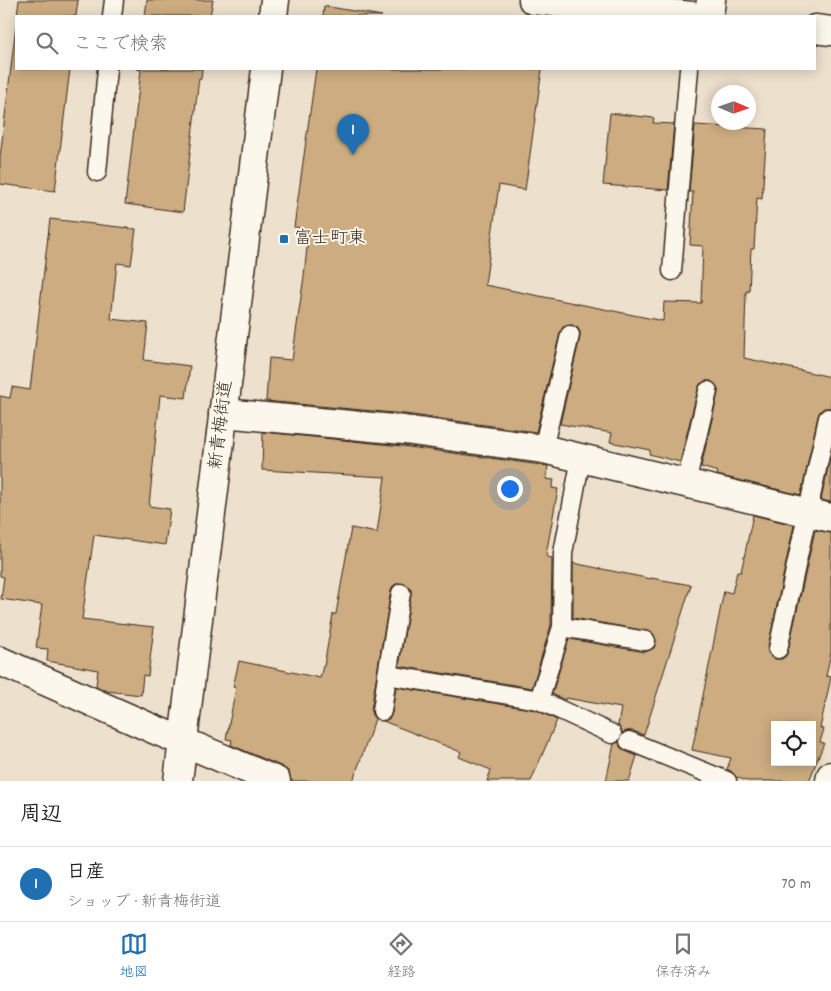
<!DOCTYPE html>
<html lang="ja">
<meta charset="utf-8">
<style>
body{margin:0;font-family:Dekko,"Klee One",sans-serif;background:#f2f2f2;color:#222}
.controls{position:absolute;right:15px;bottom:15px;display:grid;overflow:hidden;border-radius:0px;box-shadow:0 2px 12px #0003}
.controls button{width:45px;height:45px;display:grid;place-items:center;padding:0;border:0;border-bottom:1px solid #e0e0e0;background:#fff;color:#222;font:25px sans-serif}
.compass{position:absolute;left:711px;top:85px;width:45px;height:45px;border-radius:50%;background:#fff;box-shadow:0 2px 12px #0003;rotate:92deg}
.you{position:absolute;left:509px;top:488px;width:18px;height:18px;margin:-12px;border:4px solid #fff;border-radius:50%;background:#1a73e8;box-shadow:0 0 0 8px #1a73e833}
.badge{display:grid;place-items:center;width:32px;height:32px;border-radius:50%;background:#1f6fb2;color:#fff;font-size:16px;font-weight:700}
.pin{position:absolute;translate:-50% -41px;filter:drop-shadow(0 1px 2px #0008)}
.pin::after{content:'';position:absolute;top:26px;width:18px;height:15px;background:inherit;clip-path:polygon(0 0,100% 0,50% 100%)}
.list{margin:0;padding:0;list-style:none}
h2{display:flex;justify-content:space-between;align-items:center;height:65px;margin:0;padding:0 20px;font-size:21px}
h2 small{font-size:16px;font-weight:400;color:#767676}
.list li{display:grid;grid-template-columns:32px 1fr auto;gap:15px;align-items:center;box-sizing:border-box;height:75px;padding:0 20px;border-top:1px solid #e0e0e0}
.list b{display:block;font-size:19px;white-space:nowrap}
.list p{margin:0;font-size:16px;white-space:nowrap;color:#767676}
.list em{font-size:16px;font-style:normal;color:#767676}
.icon{flex:none;width:28px;height:28px;fill:none;stroke:currentColor;stroke-width:2;stroke-linecap:round;stroke-linejoin:round}
.map{position:relative;flex:none;width:831px;height:781px;overflow:hidden}
.search{position:absolute;background:#fff;box-shadow:0 2px 12px #0003;left:15px;right:15px;top:15px;height:55px;display:flex;align-items:center;gap:12px;box-sizing:border-box;padding:0 18px;border-radius:0px;color:#767676;font-size:19px}
.sheet{height:140px;background:#fff}
nav{display:flex;justify-content:space-around;align-items:center;box-sizing:border-box;height:70px;border-top:1px solid #e0e0e0;background:#fff;font-size:14px;color:#767676}
nav a{display:grid;justify-items:center;gap:2px}
nav .on{color:#1f6fb2}
.map>svg:first-child{display:block}
</style>
<div class="map">
<svg width="831" height="781" viewBox="0 0 831 781">
<rect width="100%" height="100%" fill="#ede0cc"/>
<filter id="ink" filterUnits="userSpaceOnUse"><feTurbulence type="fractalNoise" baseFrequency=".02" numOctaves="2"/><feDisplacementMap in="SourceGraphic" scale="10" xChannelSelector="R" yChannelSelector="G"/><feConvolveMatrix kernelMatrix="1 2 1 2 8 2 1 2 1" color-interpolation-filters="sRGB"/></filter>
<g filter="url(#ink)">
<g fill="#ccac80" stroke="#3b2a1e" fill-rule="evenodd">
<polygon points="19,0 78,0 76,16 17,16"/>
<polygon points="147,0 213,0 210,16 145,16"/>
<polygon points="324,6 382,16 323,16"/>
<polygon points="16,26 16,69 70,69 55,191 0,184 0,157"/>
<polygon points="137,69 202,69 201,79 199,78 183,212 125,204 141,70"/>
<polygon points="316,69 542,69 525,190 499,185 485,285 663,321 664,302 701,303 703,246 690,245 693,192 689,192 695,125 767,129 762,199 757,198 754,249 751,249 749,292 746,291 744,358 831,377 831,408 824,408 820,411 818,416 801,495 717,475 718,472 701,467 718,393 718,388 711,381 705,381 700,384 698,389 680,462 649,454 650,450 610,442 612,433 560,424 580,337 580,332 578,328 572,325 563,327 560,333 536,432 405,414 266,401 269,358 292,360 304,276 309,229 294,227"/>
<polygon points="610,113 654,118 653,123 674,124 668,190 603,185"/>
<polygon points="50,219 136,229 131,265 117,263 111,319 148,323 144,360 190,366 186,398 160,395 149,506 170,509 165,545 94,535 82,619 154,627 148,676 143,675 141,695 107,691 96,686 98,670 47,661 48,649 36,648 42,605 1,599 4,577 0,576 0,396 10,398 12,387 30,390"/>
<polygon points="263,432 402,446 548,466 546,479 554,480 552,488 558,489 546,555 547,557 552,558 551,625 532,688 399,666 411,594 411,589 407,585 398,583 393,586 391,591 377,673 371,710 372,715 375,719 353,781 291,781 289,772 283,767 231,745 232,740 226,739 236,688 233,687 239,661 320,678 323,666 324,666 333,614 336,614 351,528 377,533 385,477 262,470"/>
<polygon points="831,454 831,502 821,500"/>
<path d="M753 515 794 525 768 647V653L775 659H782L786 656 788 651 815 530 831 533V652L826 676 831 677 820 728 824 729 820 742 824 743 809 781H747L736 777 731 771 727 769 731 758 692 750 724 591 732 593 737 572H741ZM775 725H812V762H775Z"/>
<polygon points="573,563 651,579 651,578 691,585 644,735 633,731 627,731 622,733 618,725 621,708 566,698 565,700 552,694 569,639 645,652 654,648 656,642 653,633 648,631 573,618"/>
<polygon points="396,687 536,710 557,720 531,781 487,781 491,770 459,757 461,752 383,721 390,718 392,713"/>
<polygon points="619,742 620,747 625,751 637,756 629,781 606,781 614,744"/>
</g>
<g fill="none" stroke-linecap="round" stroke-linejoin="round">
<g stroke="#3b2a1e" stroke-width="21">
<g id="service">
<polyline points="112,16 114,0"/>
<polyline points="97,172 107,69"/>
<polyline points="672,271 689,69"/>
<polyline points="543,449 570,335"/>
<polyline points="686,483 708,391"/>
<polyline points="401,593 387,675 539,700 612,734"/>
<polyline points="562,627 646,641"/>
<polyline points="778,649 828,418"/>
<polyline points="539,700 562,627 563,553 581,458"/>
<polyline points="382,711 387,675"/>
<polyline points="629,741 727,781"/>
</g>
</g>
<g stroke="#3b2a1e" stroke-width="31">
<g id="minor">
<polyline points="533,0 692,16"/>
<polyline points="709,16 711,0"/>
<polyline points="815,29 831,31"/>
<polyline points="223,413 404,430 543,449 831,518"/>
<polyline points="0,661 151,728 276,781"/>
<polyline points="830,781 831,776"/>
</g>
</g>
<g stroke="#3b2a1e" stroke-width="31">
<g id="secondary">
<polyline points="273,16 275,0"/>
<polyline points="178,781 266,69"/>
</g>
</g>
<use href="#service" stroke="#fbf7ec" stroke-width="18"/>
<use href="#minor" stroke="#fbf7ec" stroke-width="28"/>
<use href="#secondary" stroke="#fbf7ec" stroke-width="28"/>
</g>
</g>
<rect fill="#1f6fb2" stroke="#fbf7ec" stroke-width="2" x="279" y="234" width="10" height="10" rx="2.5"/>
<g text-anchor="middle" dominant-baseline="central" stroke-width="4" stroke-linejoin="round" paint-order="stroke">
<g font-size="18" fill="#3b2a1e" stroke="#fbf7ec" text-anchor="start">
<text x="294" y="239">富士町東</text>
</g>
<g font-size="18" fill="#3b2a1e" stroke="#fbf7ec">
<text transform="translate(222 425) rotate(-83)">新青梅街道</text>
</g>
</g>
</svg>
<div class="controls">
<button><svg class="icon" aria-label="locate" viewBox="0 0 24 24"><circle cx="12" cy="12" r="6"/><path d="M12 2v4M12 18v4M2 12h4M18 12h4"/></svg></button>
</div>
<svg class="compass" viewBox="-18 -18 36 36"><path d="M0-13l5 13h-10z" fill="#e53935"/><path d="M0 13l5-13h-10z" fill="#767676"/></svg>
<div class="you"></div>
<div class="pin badge" style="left:353px;top:155px">1</div>
<div class="search"><svg class="icon" aria-label="search" viewBox="0 0 24 24"><circle cx="10" cy="10" r="6"/><path d="M15 15l6 6"/></svg>ここで検索</div>
</div>
<section class="sheet">
<h2>周辺<small></small></h2>
<ul class="list">
<li><span class="badge">1</span><div><b>日産</b><p>ショップ · 新青梅街道</p></div><em>70 m</em></li>
</ul>
</section>
<nav>
<a class="on"><svg class="icon" aria-label="map" viewBox="0 0 24 24"><path d="M3 6l6-2 6 2 6-2v14l-6 2-6-2-6 2zM9 4v14M15 6v14"/></svg>地図</a>
<a><svg class="icon" aria-label="directions" viewBox="0 0 24 24"><path d="M12 3l9 9-9 9-9-9zM9 14v-3h6M13 9l2 2-2 2"/></svg>経路</a>
<a><svg class="icon" aria-label="saved" viewBox="0 0 24 24"><path d="M7 4h10v16l-5-4-5 4z"/></svg>保存済み</a>
</nav>
